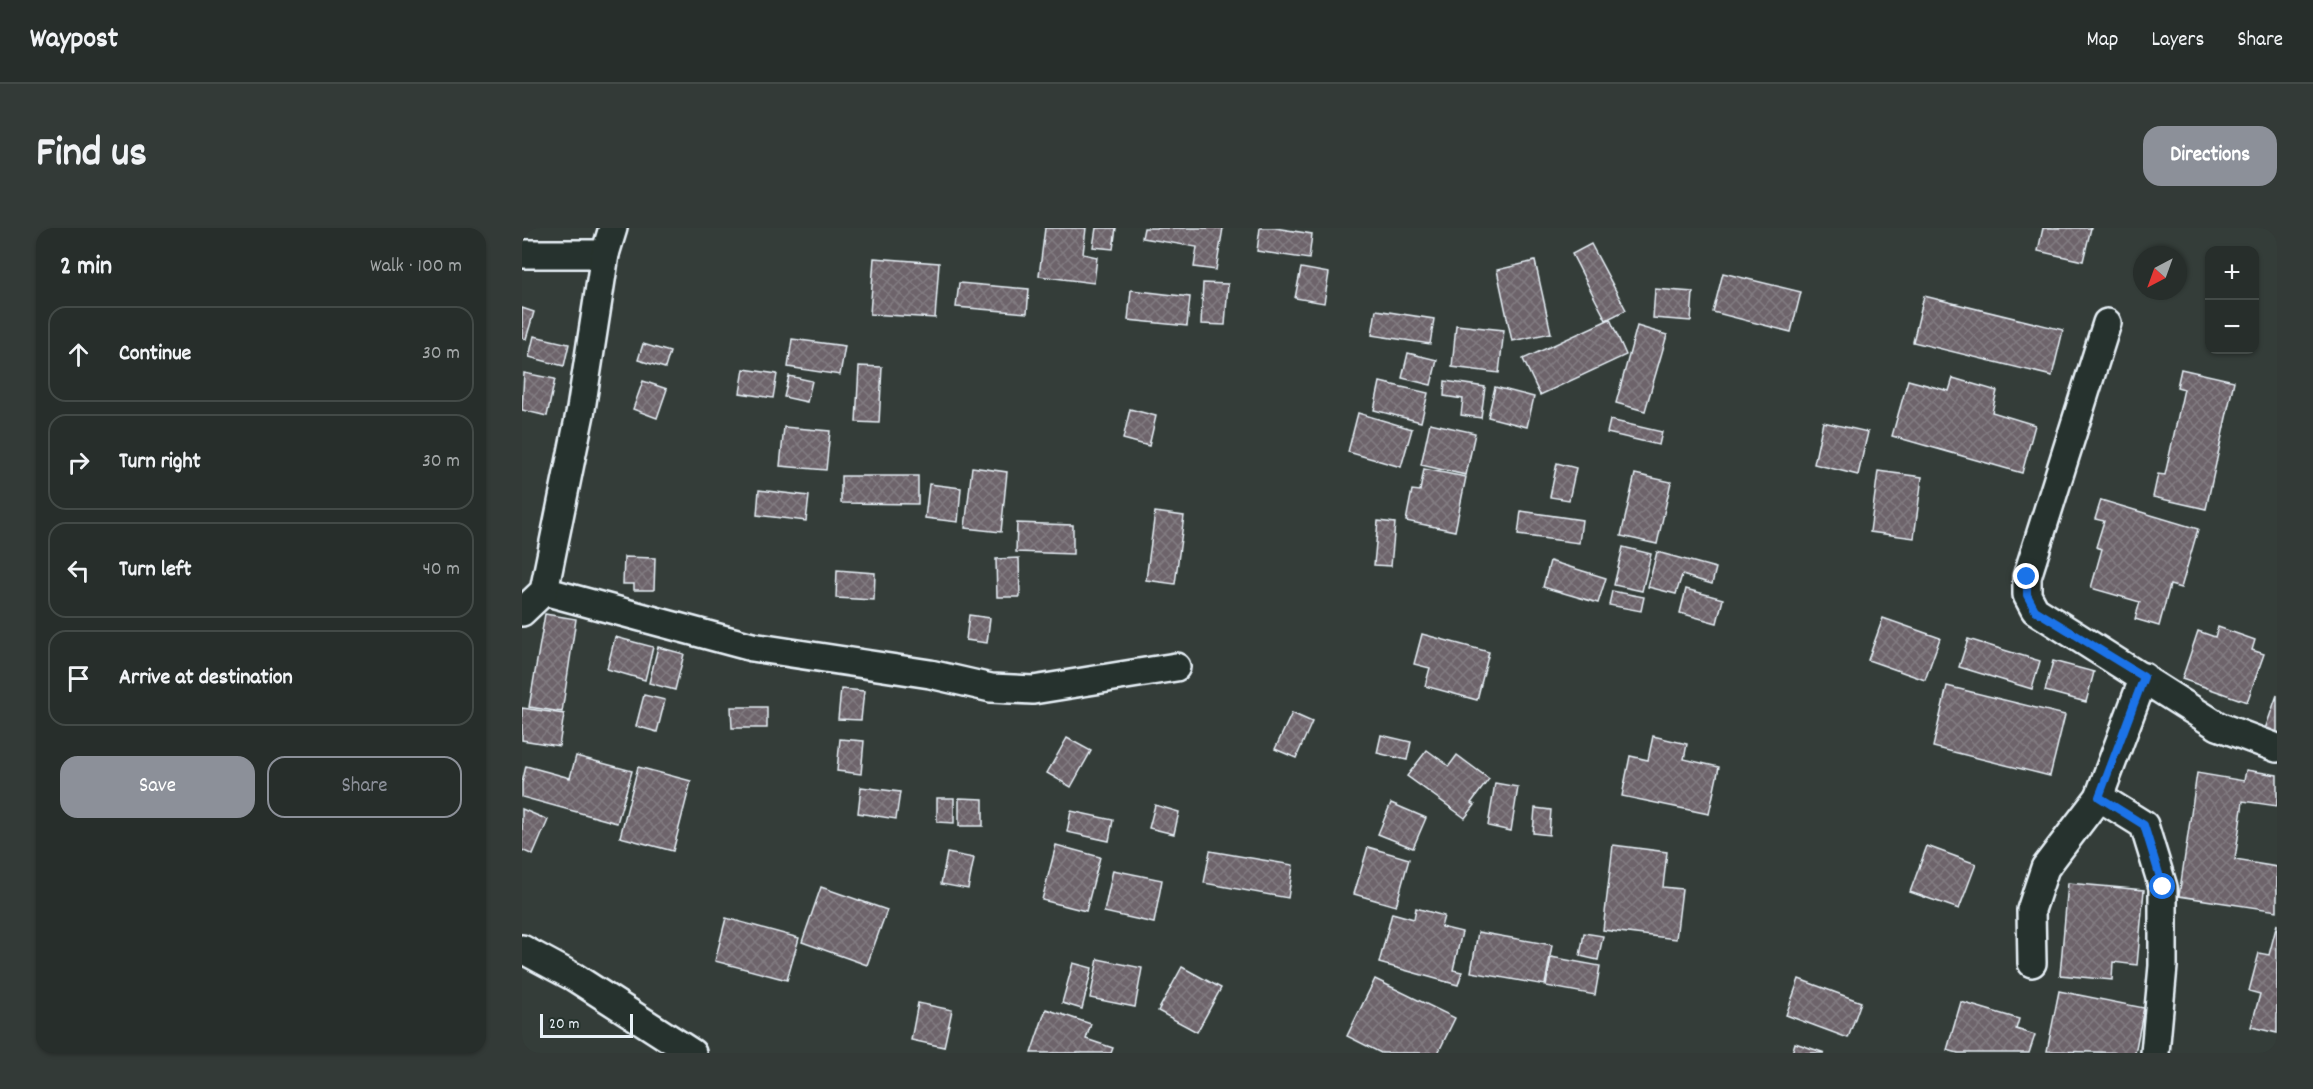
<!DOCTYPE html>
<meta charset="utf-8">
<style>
body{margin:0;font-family:Dekko,sans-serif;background:#333a37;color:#f1f3f6}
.controls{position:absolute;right:18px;top:18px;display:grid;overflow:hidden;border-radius:12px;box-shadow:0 2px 4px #0004}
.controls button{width:54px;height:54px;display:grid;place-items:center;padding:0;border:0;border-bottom:2px solid #434a47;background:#272e2b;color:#f1f3f6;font:30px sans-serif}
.compass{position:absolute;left:1611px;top:18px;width:54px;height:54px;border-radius:50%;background:#272e2b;box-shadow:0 2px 4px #0004;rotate:221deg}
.scale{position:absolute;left:18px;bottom:15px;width:93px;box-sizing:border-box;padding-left:6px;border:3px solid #e8f1f8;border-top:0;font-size:16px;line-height:21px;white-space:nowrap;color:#e8f1f8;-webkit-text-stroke:4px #26332d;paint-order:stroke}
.stop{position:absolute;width:18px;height:18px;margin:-14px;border:4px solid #1a73e8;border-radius:50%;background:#fff}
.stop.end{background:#1a73e8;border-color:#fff;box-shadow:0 2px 6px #0008}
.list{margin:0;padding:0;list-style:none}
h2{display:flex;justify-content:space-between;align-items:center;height:78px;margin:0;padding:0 24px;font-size:26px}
h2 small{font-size:20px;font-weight:400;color:#a4a8a9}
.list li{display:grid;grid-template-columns:39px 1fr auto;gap:18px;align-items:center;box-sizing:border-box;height:96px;margin:0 12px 12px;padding:0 12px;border:2px solid #434a47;border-radius:18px}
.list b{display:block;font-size:22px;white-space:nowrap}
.list em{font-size:20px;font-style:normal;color:#a4a8a9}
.actions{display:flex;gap:12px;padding:18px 24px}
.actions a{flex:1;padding:14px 0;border:2px solid #8c9099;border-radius:18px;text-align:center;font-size:21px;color:#8c9099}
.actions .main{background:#8c9099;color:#fff}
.icon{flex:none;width:33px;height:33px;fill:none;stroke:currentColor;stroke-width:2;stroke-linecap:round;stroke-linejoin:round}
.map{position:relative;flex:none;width:1755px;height:825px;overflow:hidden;border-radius:18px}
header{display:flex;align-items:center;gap:36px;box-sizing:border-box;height:84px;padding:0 30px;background:#272e2b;border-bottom:2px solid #434a47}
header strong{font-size:28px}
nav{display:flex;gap:33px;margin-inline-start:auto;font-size:21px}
.intro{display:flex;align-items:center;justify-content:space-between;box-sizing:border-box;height:144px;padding:0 36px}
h1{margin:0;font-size:42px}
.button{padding:15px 27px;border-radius:18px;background:#8c9099;color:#fff;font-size:21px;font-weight:700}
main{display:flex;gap:36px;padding:0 36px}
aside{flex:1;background:#272e2b;border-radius:18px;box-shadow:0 2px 4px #0004}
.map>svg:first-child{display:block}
</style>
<header>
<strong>Waypost</strong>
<nav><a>Map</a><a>Layers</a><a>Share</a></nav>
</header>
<div class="intro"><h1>Find us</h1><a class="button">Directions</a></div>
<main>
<aside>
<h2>2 min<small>Walk · 100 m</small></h2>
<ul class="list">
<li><svg class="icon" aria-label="ahead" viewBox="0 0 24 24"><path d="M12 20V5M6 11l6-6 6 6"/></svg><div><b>Continue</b></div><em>30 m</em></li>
<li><svg class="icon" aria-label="right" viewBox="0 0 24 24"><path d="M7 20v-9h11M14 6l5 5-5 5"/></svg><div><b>Turn right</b></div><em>30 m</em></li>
<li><svg class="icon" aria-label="left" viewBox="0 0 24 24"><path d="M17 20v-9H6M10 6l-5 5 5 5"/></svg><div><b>Turn left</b></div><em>40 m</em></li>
<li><svg class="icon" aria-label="arrive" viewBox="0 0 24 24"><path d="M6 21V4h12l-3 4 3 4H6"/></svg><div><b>Arrive at destination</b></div></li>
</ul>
<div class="actions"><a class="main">Save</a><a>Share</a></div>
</aside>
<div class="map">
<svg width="1755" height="825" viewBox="0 0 1755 825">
<defs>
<pattern id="building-cross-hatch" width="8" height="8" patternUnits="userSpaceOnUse" patternTransform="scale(1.5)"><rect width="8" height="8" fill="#6d646b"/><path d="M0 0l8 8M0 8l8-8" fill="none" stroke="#827b81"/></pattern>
</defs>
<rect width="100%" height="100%" fill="#343d39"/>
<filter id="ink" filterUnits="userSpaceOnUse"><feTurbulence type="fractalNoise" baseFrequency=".0167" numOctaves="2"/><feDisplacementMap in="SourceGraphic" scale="12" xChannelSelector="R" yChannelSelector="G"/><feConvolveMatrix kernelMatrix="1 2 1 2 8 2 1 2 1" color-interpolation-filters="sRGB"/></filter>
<g filter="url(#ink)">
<g fill="url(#building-cross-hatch)" stroke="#e8f1f8" stroke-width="1.5">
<polygon points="523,0 564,0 561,26 575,29 572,55 517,48"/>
<polygon points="574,0 594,0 591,21 571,19"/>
<polygon points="622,0 701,0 694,42 672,39 675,19 620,10"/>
<polygon points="738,0 753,0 790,6 787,31 735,23"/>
<polygon points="1521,0 1569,0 1561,33 1516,23"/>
<polygon points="1069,16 1104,82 1084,92 1050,26"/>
<polygon points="352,30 417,35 413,90 348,86"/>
<polygon points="1013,33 1029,105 990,113 975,42"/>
<polygon points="779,40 807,45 802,75 773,70"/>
<polygon points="1201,45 1279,64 1269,104 1191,84"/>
<polygon points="437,55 507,61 505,85 434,79"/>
<polygon points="681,55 706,56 703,97 679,96"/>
<polygon points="1133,61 1171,64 1169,93 1131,90"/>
<polygon points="609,62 668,69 665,98 606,92"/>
<polygon points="1402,68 1541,102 1530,148 1391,114"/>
<polygon points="0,80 12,84 4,111 0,110"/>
<polygon points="854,82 912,91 908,116 850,107"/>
<polygon points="1088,91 1104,127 1018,167 1001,131"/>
<polygon points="934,97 982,102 977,145 930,139"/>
<polygon points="1115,98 1145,107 1123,183 1094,175"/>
<polygon points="12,108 47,116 42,138 7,129"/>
<polygon points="270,111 323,118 318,147 266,139"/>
<polygon points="121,116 148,124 143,140 116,132"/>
<polygon points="886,125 915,132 909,157 880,150"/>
<polygon points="337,138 360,139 357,195 334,194"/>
<polygon points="222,141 255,146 251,170 218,165"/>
<polygon points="1659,141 1712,153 1684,281 1631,269 1636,246 1643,247 1662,161 1655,159"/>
<polygon points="2,145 33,151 25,188 0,182"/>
<polygon points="267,148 290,153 285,174 262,169"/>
<polygon points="1431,150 1475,163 1470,184 1513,197 1500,245 1370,208 1386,152 1427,163"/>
<polygon points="121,153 145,161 135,190 111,181"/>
<polygon points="923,153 963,159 959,190 939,187 941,171 922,168"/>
<polygon points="858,154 906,165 899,194 852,182"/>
<polygon points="973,159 1012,169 1005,199 966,189"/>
<polygon points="608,181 634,188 627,218 601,211"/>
<polygon points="836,185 890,201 879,239 826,224"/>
<polygon points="1088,192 1140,204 1137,217 1085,205"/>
<polygon points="1301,194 1346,204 1336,247 1292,236"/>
<polygon points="908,195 953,205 944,247 899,237"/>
<polygon points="262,199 308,203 304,242 258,238"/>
<polygon points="1035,235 1054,240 1047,272 1028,269"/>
<polygon points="450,239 485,244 479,304 443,300"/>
<polygon points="902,241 944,249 933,303 884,293 890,262 898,263"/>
<polygon points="1356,243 1400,249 1392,310 1348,304"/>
<polygon points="1113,246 1149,254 1135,316 1099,308"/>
<polygon points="319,248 396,248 396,276 319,275"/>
<polygon points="407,256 439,260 436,294 403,290"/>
<polygon points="237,262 287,268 284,293 235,287"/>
<polygon points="1579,272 1676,301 1659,360 1648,357 1637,398 1613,391 1618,374 1569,360 1580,321 1574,319 1582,293 1573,291"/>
<polygon points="999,283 1060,292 1057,315 996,307"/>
<polygon points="633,284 662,288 653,356 624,352"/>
<polygon points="856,293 873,295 869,338 852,337"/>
<polygon points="495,295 551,297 551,326 494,324"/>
<polygon points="1101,319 1129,326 1120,363 1092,357"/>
<polygon points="1135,324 1194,340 1190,356 1160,347 1154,366 1126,359"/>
<polygon points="102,329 133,330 132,362 112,362 112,356 101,356"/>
<polygon points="497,330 498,369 475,369 474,331"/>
<polygon points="1028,333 1084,350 1076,375 1021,359"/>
<polygon points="315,342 353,345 352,372 314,370"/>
<polygon points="1164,361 1201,371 1195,395 1158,385"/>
<polygon points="1090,363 1122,369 1119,383 1087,377"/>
<polygon points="23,386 54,391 40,484 7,479"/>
<polygon points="447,387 468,390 465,415 444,412"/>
<polygon points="1361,390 1418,410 1403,452 1346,432"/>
<polygon points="1696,399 1733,412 1730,422 1742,426 1725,474 1660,451 1676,403 1693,409"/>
<polygon points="900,406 967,424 955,472 903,458 908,440 892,436"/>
<polygon points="93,409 131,419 123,452 85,441"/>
<polygon points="1446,411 1518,433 1510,461 1437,439"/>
<polygon points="136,419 162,426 153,462 127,455"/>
<polygon points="1531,433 1572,444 1564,474 1523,463"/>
<polygon points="1425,458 1543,487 1528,548 1411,519"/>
<polygon points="319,461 342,463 339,492 316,491"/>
<polygon points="122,467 143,472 135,504 114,498"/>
<polygon points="1755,467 1755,509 1742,504"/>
<polygon points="209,479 245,479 245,500 210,500"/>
<polygon points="0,480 42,486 37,518 0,512"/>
<polygon points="770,485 790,494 774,530 753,521"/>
<polygon points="859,507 889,514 885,532 855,525"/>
<polygon points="1131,508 1165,516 1162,531 1197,539 1187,586 1100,568 1108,528 1126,532"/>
<polygon points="545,510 569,523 549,559 525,545"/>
<polygon points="318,511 342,513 339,546 315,543"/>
<polygon points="905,522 927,538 935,527 967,551 949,575 953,577 943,590 885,548"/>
<polygon points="54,528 110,543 95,595 0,569 0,555 4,538 48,550"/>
<polygon points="116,539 169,553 151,623 98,609"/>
<polygon points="1724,542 1755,547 1755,578 1721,573 1713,632 1755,639 1755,683 1657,668 1675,545 1722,553"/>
<polygon points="973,555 996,559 989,603 966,598"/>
<polygon points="339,559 378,564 374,591 336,585"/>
<polygon points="415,570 432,570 432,595 415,594"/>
<polygon points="437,570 461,571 461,598 437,598"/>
<polygon points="869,575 904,590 891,620 856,606"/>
<polygon points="633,577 657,584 652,606 627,600"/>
<polygon points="1013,580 1029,582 1027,607 1011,605"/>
<polygon points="0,581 26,592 11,627 0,622"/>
<polygon points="549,583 591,592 587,613 545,604"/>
<polygon points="534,617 578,629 564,683 520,672"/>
<polygon points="1091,617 1145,624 1141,659 1160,661 1154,711 1081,702"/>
<polygon points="1405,618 1454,636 1437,681 1388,664"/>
<polygon points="846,619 887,631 874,678 832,666"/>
<polygon points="688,623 771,637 766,670 682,655"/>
<polygon points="425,625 452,630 446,661 419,656"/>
<polygon points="591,642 640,652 632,695 582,684"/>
<polygon points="1546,655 1622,662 1615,737 1591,734 1590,752 1538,747"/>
<polygon points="299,659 365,682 345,737 280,714"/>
<polygon points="894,680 922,688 919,699 940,704 931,742 940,744 936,757 857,735 870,685 892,691"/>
<polygon points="204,690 277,710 265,752 193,733"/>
<polygon points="1755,696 1755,805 1729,799 1738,766 1727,763 1737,725 1747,727"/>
<polygon points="956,704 1030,717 1023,757 949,744"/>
<polygon points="1062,705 1081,708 1076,732 1058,728"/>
<polygon points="1029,729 1078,738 1073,767 1024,758"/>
<polygon points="576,731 620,740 613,779 568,770"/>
<polygon points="551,735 570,740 560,781 540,775"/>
<polygon points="660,739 699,760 675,804 636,783"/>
<polygon points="853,751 933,790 916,825 859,825 825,808"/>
<polygon points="1277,751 1339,774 1326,810 1264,787"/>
<polygon points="1537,763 1622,780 1613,825 1525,823"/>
<polygon points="1439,774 1497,791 1494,801 1513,807 1507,825 1436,825 1425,822"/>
<polygon points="396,775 430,782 422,819 389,812"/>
<polygon points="524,781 569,796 564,811 591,820 589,825 509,825"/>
<polygon points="1273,815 1303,825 1270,825"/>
</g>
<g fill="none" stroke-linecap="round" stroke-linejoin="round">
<g stroke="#e8f1f8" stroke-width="32">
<g id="minor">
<polyline points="0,26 83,26"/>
<polyline points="1585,95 1505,349 1505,367 1513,382 1696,498 1755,520"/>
<polyline points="22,363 230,419 408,446 469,460 511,462 654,439"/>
<polyline points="0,384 22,363 59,181 83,26 91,0"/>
<polyline points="1577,569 1622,597 1641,659 1641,738 1633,825"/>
<polyline points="0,721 52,749 170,825"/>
<polyline points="1510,735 1509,682 1523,640 1577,569 1622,449"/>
</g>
</g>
<use href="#minor" stroke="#26332d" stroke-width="27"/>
</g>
</g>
<g fill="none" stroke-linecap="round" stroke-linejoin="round" filter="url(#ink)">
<polyline stroke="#1a73e8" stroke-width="8" points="1505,349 1505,367 1513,382 1622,449 1577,569 1622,597 1641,659"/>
</g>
</svg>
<div class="controls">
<button>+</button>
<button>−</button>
</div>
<svg class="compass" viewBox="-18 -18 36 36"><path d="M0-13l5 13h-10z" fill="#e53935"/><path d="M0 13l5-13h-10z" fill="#a4a8a9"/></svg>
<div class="scale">20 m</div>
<div class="stop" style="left:1641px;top:659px"></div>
<div class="stop end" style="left:1505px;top:349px"></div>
</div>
</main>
